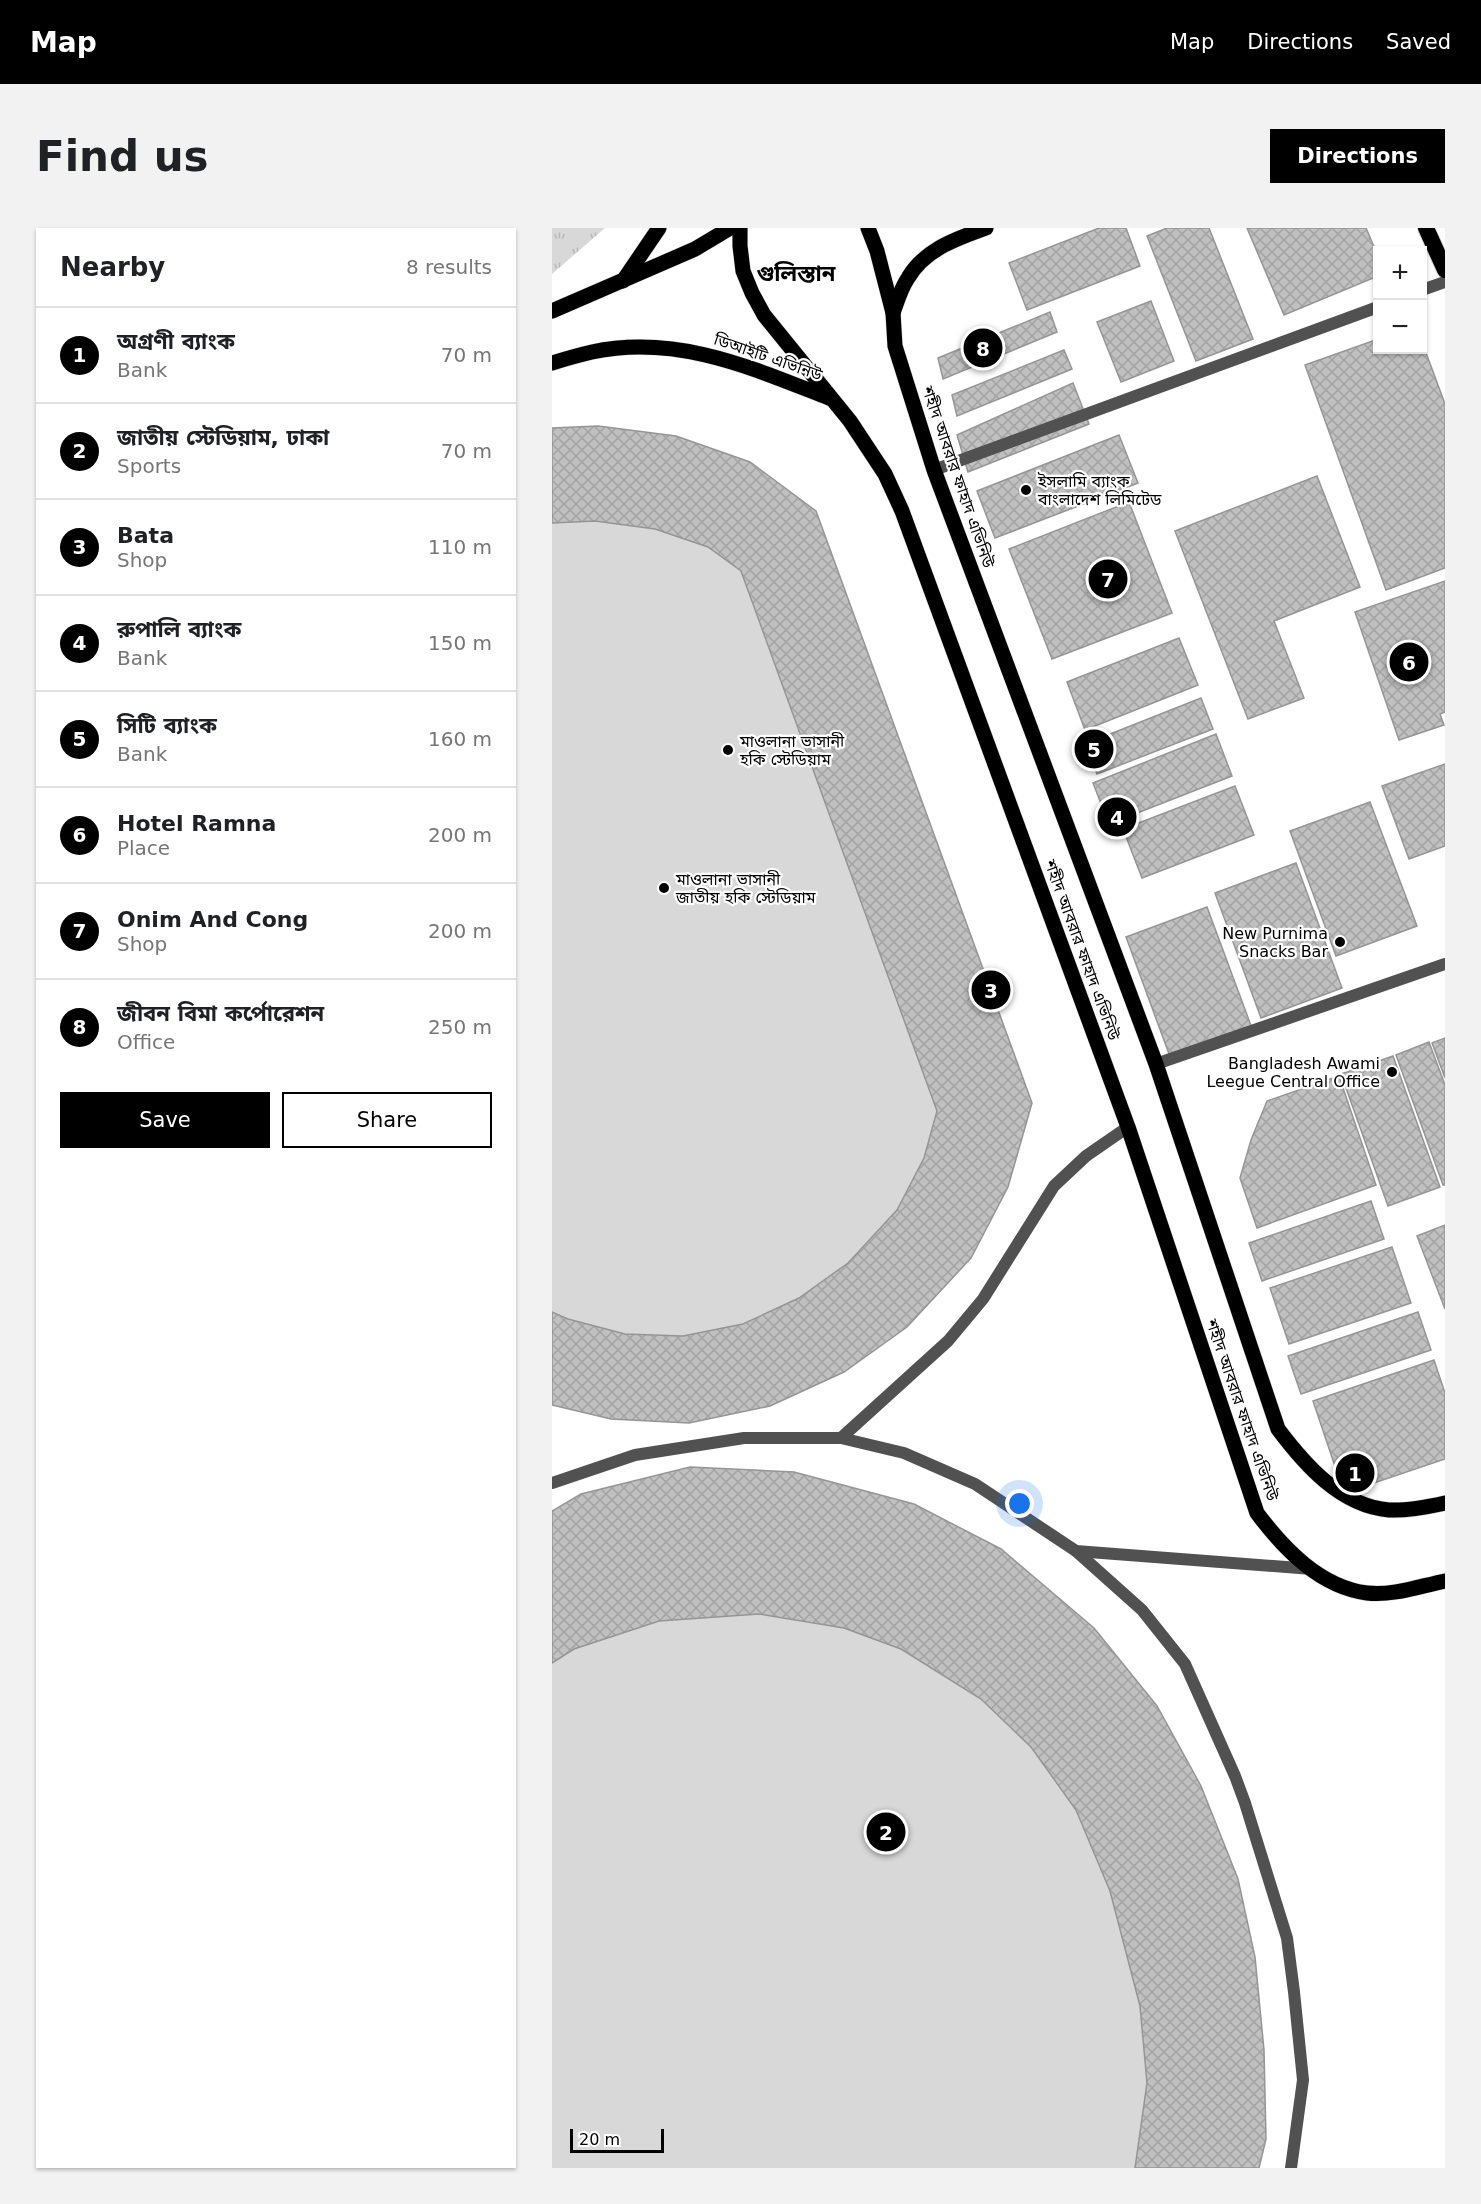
<!DOCTYPE html>
<meta charset="utf-8">
<style>
body{margin:0;font-family:"DejaVu Sans","Noto Sans Bengali",sans-serif;background:#f2f2f2;color:#202124}
.controls{position:absolute;right:18px;top:18px;display:grid;overflow:hidden;border-radius:0px;box-shadow:0 2px 4px #0004}
.controls button{width:54px;height:54px;display:grid;place-items:center;padding:0;border:0;border-bottom:2px solid #e0e0e0;background:#fff;color:#202124;font:30px sans-serif}
.scale{position:absolute;left:18px;bottom:15px;width:94px;box-sizing:border-box;padding-left:6px;border:3px solid #000;border-top:0;font-size:16px;line-height:21px;white-space:nowrap;color:#000;-webkit-text-stroke:4px #fff;paint-order:stroke}
.you{position:absolute;left:468px;top:1276px;width:21px;height:21px;margin:-15px;border:4px solid #fff;border-radius:50%;background:#1a73e8;box-shadow:0 0 0 9px #1a73e833}
.badge{display:grid;place-items:center;width:39px;height:39px;border-radius:50%;background:#000;color:#fff;font-size:20px;font-weight:700}
.pin{position:absolute;translate:-50% -50%;border:3px solid #fff;box-shadow:0 2px 6px #0006}
.list{margin:0;padding:0;list-style:none}
h2{display:flex;justify-content:space-between;align-items:center;height:78px;margin:0;padding:0 24px;font-size:26px}
h2 small{font-size:20px;font-weight:400;color:#757577}
.list li{display:grid;grid-template-columns:39px 1fr auto;gap:18px;align-items:center;box-sizing:border-box;height:96px;padding:0 24px;border-top:2px solid #e0e0e0}
.list b{display:block;font-size:22px;white-space:nowrap}
.list p{margin:0;font-size:20px;white-space:nowrap;color:#757577}
.list em{font-size:20px;font-style:normal;color:#757577}
.actions{display:flex;gap:12px;padding:18px 24px}
.actions a{flex:1;padding:14px 0;border:2px solid #000;border-radius:0px;text-align:center;font-size:21px;color:#000}
.actions .main{background:#000;color:#fff}
.map{position:relative;flex:none;width:893px;height:1940px;overflow:hidden;border-radius:0px}
header{display:flex;align-items:center;gap:36px;box-sizing:border-box;height:84px;padding:0 30px;background:#000;color:#fff}
header strong{font-size:28px}
nav{display:flex;gap:33px;margin-inline-start:auto;font-size:21px}
.intro{display:flex;align-items:center;justify-content:space-between;box-sizing:border-box;height:144px;padding:0 36px}
h1{margin:0;font-size:42px}
.button{padding:15px 27px;border-radius:0px;background:#000;color:#fff;font-size:21px;font-weight:700}
main{display:flex;gap:36px;padding:0 36px}
aside{flex:1;background:#fff;border-radius:0px;box-shadow:0 2px 4px #0004}
.map>svg:first-child{display:block}
</style>
<header>
<strong>Map</strong>
<nav><a>Map</a><a>Directions</a><a>Saved</a></nav>
</header>
<div class="intro"><h1>Find us</h1><a class="button">Directions</a></div>
<main>
<aside>
<h2>Nearby<small>8 results</small></h2>
<ul class="list">
<li><span class="badge">1</span><div><b>অগ্রণী ব্যাংক</b><p>Bank</p></div><em>70 m</em></li>
<li><span class="badge">2</span><div><b>জাতীয় স্টেডিয়াম, ঢাকা</b><p>Sports</p></div><em>70 m</em></li>
<li><span class="badge">3</span><div><b>Bata</b><p>Shop</p></div><em>110 m</em></li>
<li><span class="badge">4</span><div><b>রুপালি ব্যাংক</b><p>Bank</p></div><em>150 m</em></li>
<li><span class="badge">5</span><div><b>সিটি ব্যাংক</b><p>Bank</p></div><em>160 m</em></li>
<li><span class="badge">6</span><div><b>Hotel Ramna</b><p>Place</p></div><em>200 m</em></li>
<li><span class="badge">7</span><div><b>Onim And Cong</b><p>Shop</p></div><em>200 m</em></li>
<li><span class="badge">8</span><div><b>জীবন বিমা কর্পোরেশন</b><p>Office</p></div><em>250 m</em></li>
</ul>
<div class="actions"><a class="main">Save</a><a>Share</a></div>
</aside>
<div class="map">
<svg width="893" height="1940" viewBox="0 0 893 1940">
<defs>
<pattern id="park-tufts" width="24" height="20" patternUnits="userSpaceOnUse" patternTransform="scale(1.5)"><rect width="24" height="20" fill="#d8d8d8"/><path d="M3 7l-1-3M5 7V3M7 7l1-3M15 17l-1-3M17 17v-4M19 17l1-3" fill="none" stroke="#b8b8b8"/></pattern>
<pattern id="building-cross-hatch" width="8" height="8" patternUnits="userSpaceOnUse" patternTransform="scale(1.5)"><rect width="8" height="8" fill="#c0c0c0"/><path d="M0 0l8 8M0 8l8-8" fill="none" stroke="#a3a3a3"/></pattern>
</defs>
<rect width="100%" height="100%" fill="#fff"/>
<polygon fill="url(#park-tufts)" points="0,0 53,0 0,46"/>
<g fill="#d8d8d8">
<polygon points="46,198 124,208 198,234 264,283 480,875 456,959 419,1030 355,1099 292,1144 218,1178 137,1195 59,1191 0,1177 0,200"/>
<polygon points="138,1239 242,1244 362,1276 449,1321 542,1400 605,1478 649,1558 703,1729 712,1822 714,1911 707,1940 0,1940 0,1283"/>
</g>
<g fill="url(#building-cross-hatch)" stroke="#959595" stroke-width="1.5">
<polygon points="547,0 574,0 588,38 475,82 457,35"/>
<polygon points="615,0 657,0 701,111 644,133 595,8"/>
<polygon points="695,0 814,0 826,28 826,48 732,87"/>
<polygon points="599,73 622,133 569,154 545,94"/>
<polygon points="498,84 505,104 391,151 386,130"/>
<polygon points="826,111 826,122 870,122 870,114 893,176 893,340 834,362 753,137"/>
<polygon points="512,122 520,141 405,188 400,167"/>
<polygon points="521,155 537,196 416,244 405,207"/>
<polygon points="46,198 124,208 198,234 264,283 480,875 456,959 419,1030 355,1099 292,1144 218,1178 137,1195 59,1191 0,1177 0,1084 16,1091 73,1106 131,1108 191,1096 247,1070 296,1035 345,982 372,930 385,883 189,343 156,319 103,301 43,293 0,295 0,200"/>
<polygon points="567,207 586,255 443,310 425,263"/>
<polygon points="765,248 808,359 722,393 752,470 696,491 623,303"/>
<polygon points="577,274 620,385 500,431 457,321"/>
<polygon points="893,353 893,484 888,486 892,497 847,512 803,384"/>
<polygon points="627,410 646,457 533,502 515,454"/>
<polygon points="649,470 661,501 545,546 533,516"/>
<polygon points="664,506 680,548 557,596 541,555"/>
<polygon points="893,536 893,618 857,631 830,558"/>
<polygon points="683,558 702,607 590,650 571,601"/>
<polygon points="818,574 865,698 784,728 738,603"/>
<polygon points="744,635 790,760 709,790 663,665"/>
<polygon points="655,679 701,803 620,834 574,709"/>
<polygon points="893,810 893,850 880,815"/>
<polygon points="877,814 893,857 893,957 891,957 844,827"/>
<polygon points="841,828 888,959 836,978 789,846"/>
<polygon points="787,848 824,957 705,1000 688,950 699,912 715,873"/>
<polygon points="819,973 832,1011 710,1053 697,1015"/>
<polygon points="893,997 893,1081 865,1008"/>
<polygon points="840,1019 859,1075 737,1116 718,1060"/>
<polygon points="866,1084 879,1122 749,1166 736,1128"/>
<polygon points="882,1132 893,1165 893,1231 792,1265 761,1173"/>
<polygon points="138,1239 242,1244 362,1276 449,1321 542,1400 605,1478 649,1558 686,1651 703,1729 712,1822 714,1911 707,1940 583,1940 595,1855 588,1778 558,1663 524,1582 479,1519 429,1471 349,1421 292,1400 207,1386 107,1393 22,1421 0,1435 0,1283 29,1266"/>
</g>
<g fill="none" stroke-linecap="round" stroke-linejoin="round">
<g stroke="#dbdbdb" stroke-width="16">
<g id="primary">
<path d="M188 0V18L191 43 200 65 212 87 298 193 333 246 350 283 576 899 705 1285C732 1321 768 1359 815 1365 841 1368 868 1358 893 1353"/>
<path d="M316 0 325 23 341 85 343 118 382 242 604 836 726 1201C753 1237 789 1278 837 1282 856 1283 875 1279 893 1275"/>
<polyline points="71,53 107,0"/>
<polyline points="0,83 143,21 178,0"/>
<path d="M341 85C345 74 349 60 356 50 373 21 404 11 434 0"/>
<path d="M0 135C13 131 27 127 40 124 125 106 200 140 277 170"/>
</g>
</g>
<g stroke="#dbdbdb" stroke-width="18">
<polyline id="trunk" points="874,0 893,42"/>
</g>
<g stroke="#515151" stroke-width="12">
<polyline points="870,62 893,54"/>
<polyline points="382,242 826,79"/>
<polyline points="289,1210 396,1113 431,1071 502,958 534,928 576,899"/>
<polyline points="0,1255 83,1227 192,1210 289,1210 352,1225 423,1256 524,1323 760,1341"/>
<polyline points="524,1323 590,1382 633,1436 683,1548 693,1575 735,1710 742,1764 751,1852 739,1940"/>
</g>
<polyline stroke="#515151" stroke-width="12" points="604,836 893,736"/>
<use href="#primary" stroke="#000" stroke-width="15"/>
<use href="#trunk" stroke="#000" stroke-width="16"/>
</g>
<g fill="#000" stroke="#fff" stroke-width="2">
<circle cx="474" cy="262" r="6"/>
<circle cx="176" cy="522" r="6"/>
<circle cx="112" cy="660" r="6"/>
<circle cx="788" cy="714" r="6"/>
<circle cx="840" cy="844" r="6"/>
</g>
<g text-anchor="middle" dominant-baseline="central" stroke-width="4.5" stroke-linejoin="round" paint-order="stroke">
<g font-size="16" fill="#000" stroke="#fff">
<text transform="translate(216 129) rotate(19)">ডিআইটি এভিনিউ</text>
<text transform="translate(406 249) rotate(71)">শহীদ আবরার ফাহাদ এভিনিউ</text>
<text transform="translate(530 722) rotate(70)">শহীদ আবরার ফাহাদ এভিনিউ</text>
<text transform="translate(690 1182) rotate(71)">শহীদ আবরার ফাহাদ এভিনিউ</text>
</g>
<g font-size="16" fill="#000" stroke="#fff" text-anchor="start">
<text x="486" y="253">ইসলামি ব্যাংক<tspan x="486" dy="18">বাংলাদেশ লিমিটেড</tspan></text>
<text x="188" y="513">মাওলানা ভাসানী<tspan x="188" dy="18">হকি স্টেডিয়াম</tspan></text>
<text x="124" y="651">মাওলানা ভাসানী<tspan x="124" dy="18">জাতীয় হকি স্টেডিয়াম</tspan></text>
<text x="776" y="705" text-anchor="end">New Purnima<tspan x="776" dy="18">Snacks Bar</tspan></text>
<text x="828" y="835" text-anchor="end">Bangladesh Awami<tspan x="828" dy="18">Leegue Central Office</tspan></text>
</g>
<g font-size="22" font-weight="bold" fill="#000" stroke="#fff">
<text x="244" y="45">গুলিস্তান</text>
</g>
</g>
</svg>
<div class="controls">
<button>+</button>
<button>−</button>
</div>
<div class="scale">20 m</div>
<div class="you"></div>
<div class="pin badge" style="left:803px;top:1245px">1</div>
<div class="pin badge" style="left:334px;top:1604px">2</div>
<div class="pin badge" style="left:439px;top:762px">3</div>
<div class="pin badge" style="left:565px;top:589px">4</div>
<div class="pin badge" style="left:542px;top:521px">5</div>
<div class="pin badge" style="left:857px;top:434px">6</div>
<div class="pin badge" style="left:556px;top:351px">7</div>
<div class="pin badge" style="left:431px;top:120px">8</div>
</div>
</main>
